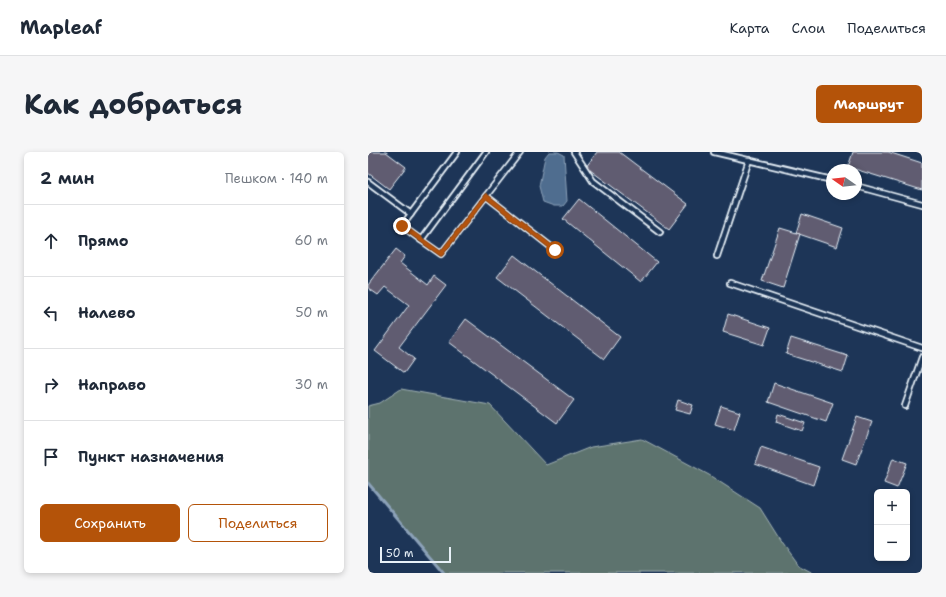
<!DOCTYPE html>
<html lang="ru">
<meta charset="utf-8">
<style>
body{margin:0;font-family:"Shantell Sans",sans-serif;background:#f6f6f7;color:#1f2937}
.controls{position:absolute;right:12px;bottom:12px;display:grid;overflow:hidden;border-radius:6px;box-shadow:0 2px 6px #0003}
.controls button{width:36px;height:36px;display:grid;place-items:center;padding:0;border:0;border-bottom:1px solid #e0e1e3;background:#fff;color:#1f2937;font:20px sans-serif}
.compass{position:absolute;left:458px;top:12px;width:36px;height:36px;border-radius:50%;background:#fff;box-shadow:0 2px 6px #0003;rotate:284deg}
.scale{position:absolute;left:12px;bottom:10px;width:71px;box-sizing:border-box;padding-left:4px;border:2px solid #e8f1f8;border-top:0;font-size:11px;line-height:14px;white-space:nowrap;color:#e8f1f8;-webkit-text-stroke:3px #1d3557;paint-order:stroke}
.stop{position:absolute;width:12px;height:12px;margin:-9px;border:3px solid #b45309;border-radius:50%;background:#fff}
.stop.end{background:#b45309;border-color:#fff;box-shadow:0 1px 4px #0008}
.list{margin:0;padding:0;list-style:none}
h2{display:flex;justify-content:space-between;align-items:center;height:52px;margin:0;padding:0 16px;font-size:17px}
h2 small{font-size:13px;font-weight:400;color:#747a83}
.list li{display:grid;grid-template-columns:26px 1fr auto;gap:12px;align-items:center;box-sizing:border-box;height:72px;padding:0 16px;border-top:1px solid #e0e1e3}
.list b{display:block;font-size:15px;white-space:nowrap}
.list em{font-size:13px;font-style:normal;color:#747a83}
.actions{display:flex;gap:8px;padding:12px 16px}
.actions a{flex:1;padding:9px 0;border:1px solid #b45309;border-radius:6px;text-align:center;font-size:14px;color:#b45309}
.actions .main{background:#b45309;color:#fff}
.icon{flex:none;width:22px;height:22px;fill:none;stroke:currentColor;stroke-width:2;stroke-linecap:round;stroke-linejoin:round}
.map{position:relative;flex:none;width:554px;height:421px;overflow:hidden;border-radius:6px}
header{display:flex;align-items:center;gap:24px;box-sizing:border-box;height:56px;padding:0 20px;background:#fff;border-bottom:1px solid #e0e1e3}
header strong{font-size:19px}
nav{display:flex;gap:22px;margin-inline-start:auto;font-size:14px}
.intro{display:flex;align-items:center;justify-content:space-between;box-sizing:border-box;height:96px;padding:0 24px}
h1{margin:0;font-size:28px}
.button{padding:10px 18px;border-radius:6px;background:#b45309;color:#fff;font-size:14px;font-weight:700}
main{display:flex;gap:24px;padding:0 24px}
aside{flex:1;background:#fff;border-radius:6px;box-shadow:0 2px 6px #0003}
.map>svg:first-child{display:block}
</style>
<header>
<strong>Mapleaf</strong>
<nav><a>Карта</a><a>Слои</a><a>Поделиться</a></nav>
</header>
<div class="intro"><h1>Как добраться</h1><a class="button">Маршрут</a></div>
<main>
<aside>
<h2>2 мин<small>Пешком · 140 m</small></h2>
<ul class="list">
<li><svg class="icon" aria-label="ahead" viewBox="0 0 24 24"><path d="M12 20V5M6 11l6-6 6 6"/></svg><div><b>Прямо</b></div><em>60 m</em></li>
<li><svg class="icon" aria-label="left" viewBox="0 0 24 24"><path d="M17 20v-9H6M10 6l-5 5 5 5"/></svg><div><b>Налево</b></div><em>50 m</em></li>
<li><svg class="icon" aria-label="right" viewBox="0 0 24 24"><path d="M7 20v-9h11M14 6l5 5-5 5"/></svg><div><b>Направо</b></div><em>30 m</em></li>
<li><svg class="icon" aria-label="arrive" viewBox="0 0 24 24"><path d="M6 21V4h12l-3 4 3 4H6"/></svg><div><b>Пункт назначения</b></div></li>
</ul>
<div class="actions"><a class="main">Сохранить</a><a>Поделиться</a></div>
</aside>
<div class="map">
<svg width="554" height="421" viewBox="0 0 554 421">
<rect width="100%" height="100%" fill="#1d3557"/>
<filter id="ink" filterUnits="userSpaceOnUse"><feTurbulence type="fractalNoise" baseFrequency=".025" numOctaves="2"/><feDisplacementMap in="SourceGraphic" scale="8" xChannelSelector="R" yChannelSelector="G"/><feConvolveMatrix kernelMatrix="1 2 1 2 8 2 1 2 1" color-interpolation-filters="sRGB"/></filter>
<g filter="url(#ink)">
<polygon fill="#5d736e" stroke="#a2b2b3" points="33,237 122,253 178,313 223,295 274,287 341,323 392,356 414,391 430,413 445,421 77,421 0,330 0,254 12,251"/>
<polygon fill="#4f6d8f" stroke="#8ca2b9" points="181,0 190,0 196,3 199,49 195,54 186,54 175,50 171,34 177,5"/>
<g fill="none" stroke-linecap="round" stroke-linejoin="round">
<polyline stroke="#8ca2b9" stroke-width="3" points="0,331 76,421"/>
</g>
<g fill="#605b71" stroke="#e8f1f8">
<polygon points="0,0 18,0 38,15 21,37 0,21"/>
<polygon points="229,0 251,0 320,52 301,77 218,15"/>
<polygon points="485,0 520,0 554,11 554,38 480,15"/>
<polygon points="211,47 289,110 273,130 195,67"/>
<polygon points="434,62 475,76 469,95 428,81"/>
<polygon points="412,76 432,82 415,136 394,129"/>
<polygon points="28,97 37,104 32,111 60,133 66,124 78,133 31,195 46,207 36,221 7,199 41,153 17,135 10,143 0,136 0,133"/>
<polygon points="146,103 252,185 236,207 129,125"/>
<polygon points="360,162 402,176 396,193 355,180"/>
<polygon points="98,167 206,248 189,271 81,190"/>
<polygon points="423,186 480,204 475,220 418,202"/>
<polygon points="406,231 465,251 458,270 400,250"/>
<polygon points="310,248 325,253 322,262 307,258"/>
<polygon points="353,254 372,260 366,278 347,272"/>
<polygon points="410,262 437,271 434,279 408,270"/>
<polygon points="489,265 504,270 488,312 474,307"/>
<polygon points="393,295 451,315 445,333 387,312"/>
<polygon points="525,306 539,311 529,336 516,331"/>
</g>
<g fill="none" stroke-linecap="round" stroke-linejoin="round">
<g stroke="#e8f1f8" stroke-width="8">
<g id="service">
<polyline points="118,0 53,88 73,102 152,0"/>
<polyline points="206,0 225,29 292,80"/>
<polyline points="346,0 464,28"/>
<polyline points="0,30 43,62"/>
<polyline points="488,34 554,52"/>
<polyline points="118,44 187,98"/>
<polyline points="53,88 34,74 89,0"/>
<polyline points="349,104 381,8"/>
<polyline points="362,131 554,196"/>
<polyline points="537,254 554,205"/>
</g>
</g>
<use href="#service" stroke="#1d3557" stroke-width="4.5"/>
</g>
</g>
<g fill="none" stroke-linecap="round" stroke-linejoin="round" filter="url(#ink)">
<polyline stroke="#b45309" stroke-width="5" points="34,74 73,102 118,44 187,98"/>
</g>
</svg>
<div class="controls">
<button>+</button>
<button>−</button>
</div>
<svg class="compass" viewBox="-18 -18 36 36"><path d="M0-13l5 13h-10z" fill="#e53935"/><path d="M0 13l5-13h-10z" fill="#747a83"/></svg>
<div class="scale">50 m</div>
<div class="stop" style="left:187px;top:98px"></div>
<div class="stop end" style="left:34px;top:74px"></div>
</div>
</main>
